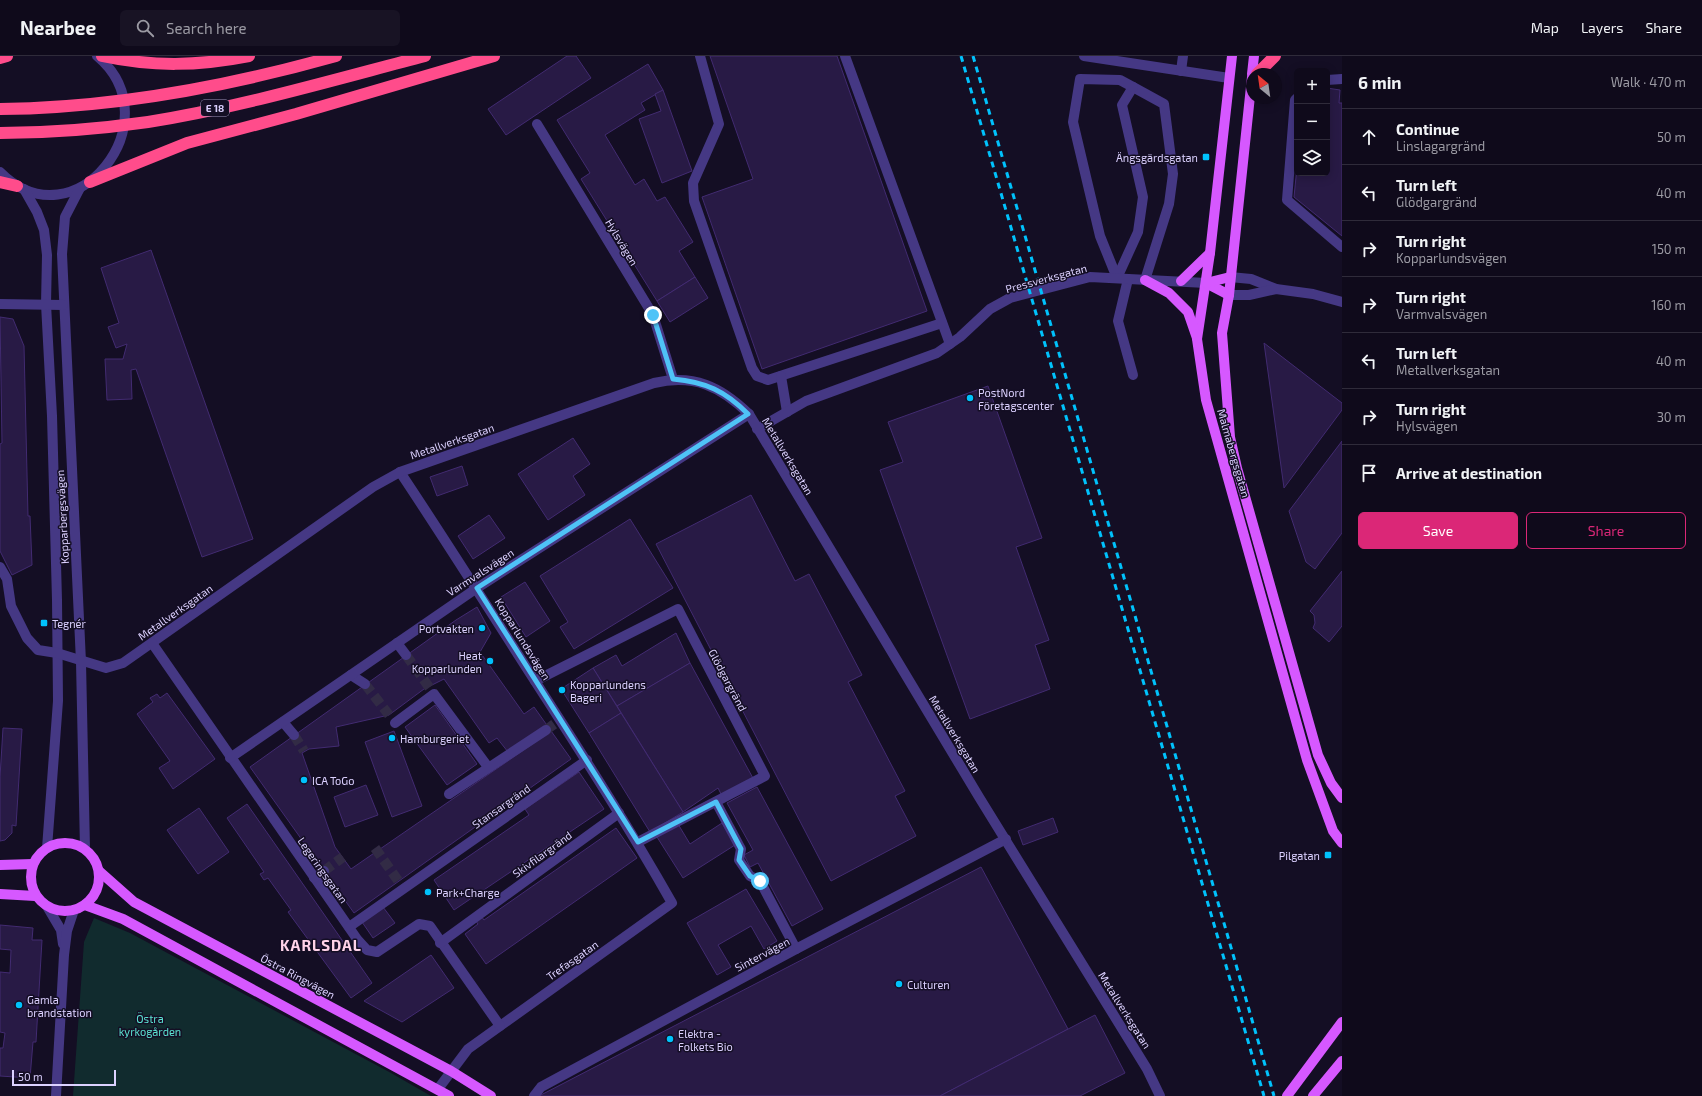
<!DOCTYPE html>
<meta charset="utf-8">
<style>
body{margin:0;font-family:"Exo 2",sans-serif;background:#181324;color:#f1f3f6}
.controls{position:absolute;right:12px;top:12px;display:grid;overflow:hidden;border-radius:6px;box-shadow:0 2px 10px #0003}
.controls button{width:36px;height:36px;display:grid;place-items:center;padding:0;border:0;border-bottom:1px solid #2f2b3a;background:#0f0a1b;color:#f1f3f6;font:20px sans-serif}
.compass{position:absolute;left:1246px;top:12px;width:36px;height:36px;border-radius:50%;background:#0f0a1b;box-shadow:0 2px 10px #0003;rotate:331deg}
.scale{position:absolute;left:12px;bottom:10px;width:104px;box-sizing:border-box;padding-left:4px;border:2px solid #dcd1ff;border-top:0;font-size:11px;line-height:14px;white-space:nowrap;color:#dcd1ff;-webkit-text-stroke:3px #140e24;paint-order:stroke}
.stop{position:absolute;width:12px;height:12px;margin:-9px;border:3px solid #4fc3f7;border-radius:50%;background:#fff}
.stop.end{background:#4fc3f7;border-color:#fff;box-shadow:0 1px 4px #0008}
.list{margin:0;padding:0;list-style:none}
h2{display:flex;justify-content:space-between;align-items:center;height:52px;margin:0;padding:0 16px;font-size:17px}
h2 small{font-size:13px;font-weight:400;color:#9b9aa3}
.list li{display:grid;grid-template-columns:26px 1fr auto;gap:12px;align-items:center;box-sizing:border-box;height:56px;padding:0 16px;border-top:1px solid #2f2b3a}
.list b{display:block;font-size:15px;white-space:nowrap}
.list p{margin:0;font-size:13px;white-space:nowrap;color:#9b9aa3}
.list em{font-size:13px;font-style:normal;color:#9b9aa3}
.actions{display:flex;gap:8px;padding:12px 16px}
.actions a{flex:1;padding:9px 0;border:1px solid #db2777;border-radius:6px;text-align:center;font-size:14px;color:#db2777}
.actions .main{background:#db2777;color:#fff}
.icon{flex:none;width:22px;height:22px;fill:none;stroke:currentColor;stroke-width:2;stroke-linecap:round;stroke-linejoin:round}
.map{position:relative;flex:none;width:1342px;height:1040px;overflow:hidden}
header{display:flex;align-items:center;gap:24px;box-sizing:border-box;height:56px;padding:0 20px;background:#0f0a1b;border-bottom:1px solid #2f2b3a}
header strong{font-size:19px}
nav{display:flex;gap:22px;margin-inline-start:auto;font-size:14px}
.search{width:280px;height:36px;background:#181324;display:flex;align-items:center;gap:10px;box-sizing:border-box;padding:0 14px;border-radius:6px;color:#9b9aa3;font-size:15px}
main{display:flex}
aside{flex:1;background:#0f0a1b}
.map>svg:first-child{display:block}
</style>
<header>
<strong>Nearbee</strong>
<div class="search"><svg class="icon" aria-label="search" viewBox="0 0 24 24"><circle cx="10" cy="10" r="6"/><path d="M15 15l6 6"/></svg>Search here</div>
<nav><a>Map</a><a>Layers</a><a>Share</a></nav>
</header>
<main>
<div class="map">
<svg width="1342" height="1040" viewBox="0 0 1342 1040">
<rect width="100%" height="100%" fill="#140e24"/>
<polygon fill="#112b2e" points="94,862 130,877 391,1017 431,1040 73,1040 84,886"/>
<g fill="#281a45" stroke="#422b71" fill-rule="evenodd">
<polygon points="567,0 576,0 591,22 506,79 488,53"/>
<polygon points="710,0 837,0 927,255 762,313 702,141 753,123"/>
<polygon points="648,8 663,34 641,47 645,54 605,79 635,129 644,123 657,145 665,141 693,186 679,195 695,221 657,245 581,123 590,117 557,64"/>
<polygon points="1327,32 1340,34 1339,47 1342,47 1342,180 1294,141 1297,111 1297,117 1327,117"/>
<polygon points="663,34 692,115 662,127 639,63 661,55 655,38"/>
<polygon points="151,194 253,483 202,501 136,313 131,314 132,343 107,344 105,303 123,303 127,288 116,292 108,271 119,267 101,212"/>
<polygon points="695,221 708,242 670,266 657,245"/>
<polygon points="0,261 13,263 24,290 28,460 30,460 32,509 12,519 0,495 0,388 2,387"/>
<polygon points="1264,287 1342,347 1342,354 1284,432"/>
<polygon points="988,330 1042,482 1016,491 1049,584 1035,589 1050,633 970,663 880,414 903,406 888,366"/>
<polygon points="573,382 590,408 573,420 585,439 548,464 518,418"/>
<polygon points="1342,385 1342,477 1315,513 1306,506 1289,455"/>
<polygon points="462,410 468,429 437,440 430,421"/>
<polygon points="751,439 795,525 809,518 862,619 848,626 905,735 895,740 916,780 831,825 656,488"/>
<polygon points="489,459 505,482 473,503 458,480"/>
<polygon points="630,463 673,532 574,593 560,571 568,566 540,520"/>
<polygon points="1342,515 1342,570 1329,586 1313,572 1315,567 1314,559 1310,555"/>
<polygon points="525,526 550,565 526,581 501,541"/>
<path d="M477 551 491 577 480 596 524 658 534 651 571 703 354 857 250 711 456 564ZM444 623 489 687 497 682 508 696 550 676 351 813 335 791 302 697 309 693 339 690 336 671 389 659 424 633Z"/>
<polygon points="676,577 690,607 617,650 593,612 616,599 622,610"/>
<polygon points="690,607 754,724 722,740 718,732 683,756 617,650"/>
<polygon points="593,612 621,657 589,677 561,633"/>
<polygon points="167,637 215,703 173,733 159,712 170,705 137,658 153,646 150,642 157,638 160,642"/>
<polygon points="435,649 477,708 447,729 405,671"/>
<polygon points="621,657 683,756 650,776 589,677"/>
<polygon points="3,672 22,673 16,770 12,769 12,777 5,784 0,785 0,721"/>
<polygon points="394,675 422,750 392,761 365,686"/>
<polygon points="579,716 604,753 454,854 434,824 529,759 525,753"/>
<polygon points="366,729 378,759 345,771 334,741"/>
<polygon points="757,731 823,853 792,870 758,807 750,811 744,799 753,794 727,747"/>
<polygon points="247,748 372,927 351,942 288,856 291,854 268,822 264,824 260,818 264,816 227,762"/>
<polygon points="199,752 229,796 198,818 167,774"/>
<polygon points="1053,762 1058,776 1023,789 1018,775"/>
<polygon points="722,767 735,789 683,822 657,781 678,768 690,788"/>
<polygon points="616,772 637,802 486,908 465,878 478,868 475,864 481,860 484,864"/>
<polygon points="981,811 1068,973 940,1040 539,1040"/>
<polygon points="746,833 777,885 764,893 751,870 718,889 731,911 717,919 687,867"/>
<polygon points="383,851 395,867 373,882 362,866"/>
<polygon points="0,869 33,872 32,884 42,884 36,986 33,986 30,1022 0,1020 0,992 3,992 5,977 0,976 0,916 10,917 11,894 0,893"/>
<polygon points="431,899 454,932 402,966 364,945"/>
<polygon points="1095,959 1125,1017 1080,1040 940,1040"/>
</g>
<g fill="none" stroke-linecap="round" stroke-linejoin="round">
<g stroke="#322b45" stroke-width="10" stroke-dasharray="10 5" stroke-linecap="butt">
<polyline points="406,599 434,638"/>
<polyline points="365,628 389,659"/>
<polyline points="546,674 560,664"/>
<polyline points="294,679 304,695"/>
<polyline points="375,792 404,833"/>
<polyline points="324,815 343,801"/>
</g>
<g stroke="#453884" stroke-width="10">
<polyline points="700,0 719,68 693,127 694,145 752,312 757,320 768,324 942,267"/>
<polyline points="845,0 950,288"/>
<polyline points="1084,0 1229,22"/>
<polyline points="1181,15 1183,0"/>
<polyline points="1327,24 1342,23"/>
<polyline points="1297,42 1295,44 1287,144 1342,191"/>
<polyline points="537,68 653,259 673,323"/>
<path d="M0 116C75 191 174 64 97 0"/>
<polyline points="80,132 65,161 62,198 81,606 85,793"/>
<polyline points="24,133 37,156 44,174 47,199 46,248 52,360 57,544 58,645 47,792"/>
<polyline points="1230,221 1251,223 1276,233 1313,238 1342,246"/>
<polyline points="1117,222 1138,176 1143,141 1122,49 1133,31 1164,48 1173,118 1169,148 1145,224"/>
<polyline points="1117,222 1100,180 1073,66 1080,23 1120,24 1133,31"/>
<polyline points="1128,223 1118,265 1133,319"/>
<polyline points="1229,239 1249,239 1276,233"/>
<polyline points="0,248 63,249"/>
<polyline points="781,320 787,356"/>
<polyline points="757,373 806,345 937,297 960,281 990,253 1010,242 1090,221 1206,227"/>
<path d="M400 416C446 485 490 555 535 625 582 698 629 771 672 847L468 993 438 1033"/>
<path d="M0 511 7 523 11 550 27 582 38 594 57 597 106 612 123 607 373 431 400 416 654 327C694 318 720 330 749 358L979 741 1147 1013 1160 1040"/>
<polyline points="152,587 357,883 367,894 377,896 419,868 430,870 500,970"/>
<polyline points="397,587 406,599"/>
<polyline points="351,619 365,628"/>
<polyline points="535,625 678,553 765,720 638,786"/>
<polyline points="283,666 294,679"/>
<polyline points="395,667 434,638 488,711"/>
<polyline points="230,702 477,532 749,358"/>
<polyline points="449,738 546,674"/>
<polyline points="716,746 741,793 739,804 750,820 760,825 796,893"/>
<polyline points="314,822 324,815"/>
<polyline points="48,852 61,874 63,888"/>
<polyline points="349,871 587,704"/>
<polyline points="440,887 619,757"/>
<polyline points="56,1040 64,899 67,875 74,854"/>
<polyline points="534,1040 541,1031 796,893 1006,783"/>
</g>
<g stroke="#d658ff" stroke-width="10">
<polyline points="1232,0 1210,197 1197,283 1206,344 1307,704 1333,775 1342,787"/>
<polyline points="1252,18 1254,0"/>
<polyline points="1252,21 1229,239 1222,277 1230,381 1237,412 1318,699 1331,727 1342,742"/>
<polyline points="1145,224 1169,237 1188,256 1197,282"/>
<polyline points="1181,225 1210,197"/>
<polyline points="1206,227 1229,239"/>
<polyline points="1206,227 1230,221"/>
<circle cx="65" cy="821" r="34"/>
<polyline points="0,809 33,808"/>
<polyline points="99,815 134,846 451,1015 491,1040"/>
<polyline points="0,838 35,840"/>
<polyline points="85,849 123,863 449,1040"/>
<polyline points="1287,1040 1342,966"/>
<polyline points="1313,1040 1342,1005"/>
</g>
<g stroke="#ff4c8b" stroke-width="12">
<path d="M102 0C153 11 198 10 249 0"/>
<polyline points="0,2 7,0"/>
<polyline points="1257,18 1275,0"/>
<path d="M0 53C114 52 226 31 336 0"/>
<path d="M0 77C49 77 99 73 148 66 241 51 333 24 425 0"/>
<polyline points="0,126 17,130"/>
<polyline points="90,126 187,87 296,58 494,0"/>
</g>
<g stroke="#00c2fc" stroke-width="3" stroke-dasharray="6 5" stroke-linecap="butt">
<polyline points="961,0 1264,1040"/>
<polyline points="973,0 1274,1040"/>
</g>
</g>
<g fill="none" stroke-linecap="round" stroke-linejoin="round">
<path stroke="#4fc3f7" stroke-width="5" d="M653 259 673 323C706 326 725 335 748 358L477 532 638 786 716 746 741 793 739 804 750 820 760 825"/>
</g>
<g fill="#00c2fc" stroke="#140e24" stroke-width="1.5">
<rect x="1202" y="97" width="8" height="8" rx="2"/>
<circle cx="970" cy="342" r="4"/>
<rect x="40" y="563" width="8" height="8" rx="2"/>
<circle cx="482" cy="572" r="4"/>
<circle cx="490" cy="605" r="4"/>
<circle cx="562" cy="634" r="4"/>
<circle cx="392" cy="682" r="4"/>
<circle cx="304" cy="724" r="4"/>
<rect x="1324" y="795" width="8" height="8" rx="2"/>
<circle cx="428" cy="836" r="4"/>
<circle cx="899" cy="928" r="4"/>
<circle cx="19" cy="949" r="4"/>
<circle cx="670" cy="983" r="4"/>
</g>
<g text-anchor="middle" dominant-baseline="central" stroke-width="3" stroke-linejoin="round" paint-order="stroke">
<rect fill="#140e24" stroke="#a096bd" stroke-width="1" x="201" y="44" width="28" height="16" rx="3"/>
<g font-size="10" font-weight="bold" fill="#dcd1ff">
<text x="215" y="52">E 18</text>
</g>
<g font-size="11" fill="#dcd1ff" stroke="#140e24" text-anchor="start">
<text x="1198" y="101" text-anchor="end">Ängsgärdsgatan</text>
<text x="978" y="336">PostNord<tspan x="978" dy="13">Företagscenter</tspan></text>
<text x="52" y="567">Tegnér</text>
<text x="474" y="572" text-anchor="end">Portvakten</text>
<text x="482" y="599" text-anchor="end">Heat<tspan x="482" dy="13">Kopparlunden</tspan></text>
<text x="570" y="628">Kopparlundens<tspan x="570" dy="13">Bageri</tspan></text>
<text x="400" y="682">Hamburgeriet</text>
<text x="312" y="724">ICA ToGo</text>
<text x="1320" y="799" text-anchor="end">Pilgatan</text>
<text x="436" y="836">Park+Charge</text>
<text x="907" y="928">Culturen</text>
<text x="27" y="943">Gamla<tspan x="27" dy="13">brandstation</tspan></text>
<text x="678" y="977">Elektra -<tspan x="678" dy="13">Folkets Bio</tspan></text>
</g>
<g font-size="11" fill="#dcd1ff" stroke="#140e24">
<text transform="translate(622 186) rotate(59)">Hylsvägen</text>
<text transform="translate(1046 222) rotate(-15)">Pressverksgatan</text>
<text transform="translate(452 385) rotate(-19)">Metallverksgatan</text>
<text transform="translate(1234 397) rotate(74)">Malmabergsgatan</text>
<text transform="translate(788 400) rotate(59)">Metallverksgatan</text>
<text transform="translate(62 461) rotate(-93)">Kopparbergsvägen</text>
<text transform="translate(480 516) rotate(-33)">Varmvalsvägen</text>
<text transform="translate(175 556) rotate(-35)">Metallverksgatan</text>
<text transform="translate(523 583) rotate(58)">Kopparlundsvägen</text>
<text transform="translate(728 624) rotate(62)">Glödgargränd</text>
<text transform="translate(955 678) rotate(59)">Metallverksgatan</text>
<text transform="translate(501 750) rotate(-35)">Stansargränd</text>
<text transform="translate(542 798) rotate(-36)">Skivfilargränd</text>
<text transform="translate(323 814) rotate(55)">Legeringsgatan</text>
<text transform="translate(762 898) rotate(-28)">Sintervägen</text>
<text transform="translate(572 904) rotate(-35)">Trefasgatan</text>
<text transform="translate(298 920) rotate(28)">Östra Ringvägen</text>
<text transform="translate(1125 954) rotate(58)">Metallverksgatan</text>
</g>
<g font-size="11" fill="#5be1d1" stroke="#140e24">
<text x="150" y="962">Östra<tspan x="150" dy="13">kyrkogården</tspan></text>
</g>
<g font-size="15" font-weight="bold" letter-spacing="1" fill="#ffd3e9" stroke="#140e24">
<text x="321" y="889">KARLSDAL</text>
</g>
</g>
</svg>
<div class="controls">
<button>+</button>
<button>−</button>
<button><svg class="icon" aria-label="layers" viewBox="0 0 24 24"><path d="M12 4l9 5-9 5-9-5zM3 14l9 5 9-5"/></svg></button>
</div>
<svg class="compass" viewBox="-18 -18 36 36"><path d="M0-13l5 13h-10z" fill="#e53935"/><path d="M0 13l5-13h-10z" fill="#9b9aa3"/></svg>
<div class="scale">50 m</div>
<div class="stop" style="left:760px;top:825px"></div>
<div class="stop end" style="left:653px;top:259px"></div>
</div>
<aside>
<h2>6 min<small>Walk · 470 m</small></h2>
<ul class="list">
<li><svg class="icon" aria-label="ahead" viewBox="0 0 24 24"><path d="M12 20V5M6 11l6-6 6 6"/></svg><div><b>Continue</b><p>Linslagargränd</p></div><em>50 m</em></li>
<li><svg class="icon" aria-label="left" viewBox="0 0 24 24"><path d="M17 20v-9H6M10 6l-5 5 5 5"/></svg><div><b>Turn left</b><p>Glödgargränd</p></div><em>40 m</em></li>
<li><svg class="icon" aria-label="right" viewBox="0 0 24 24"><path d="M7 20v-9h11M14 6l5 5-5 5"/></svg><div><b>Turn right</b><p>Kopparlundsvägen</p></div><em>150 m</em></li>
<li><svg class="icon" aria-label="right" viewBox="0 0 24 24"><path d="M7 20v-9h11M14 6l5 5-5 5"/></svg><div><b>Turn right</b><p>Varmvalsvägen</p></div><em>160 m</em></li>
<li><svg class="icon" aria-label="left" viewBox="0 0 24 24"><path d="M17 20v-9H6M10 6l-5 5 5 5"/></svg><div><b>Turn left</b><p>Metallverksgatan</p></div><em>40 m</em></li>
<li><svg class="icon" aria-label="right" viewBox="0 0 24 24"><path d="M7 20v-9h11M14 6l5 5-5 5"/></svg><div><b>Turn right</b><p>Hylsvägen</p></div><em>30 m</em></li>
<li><svg class="icon" aria-label="arrive" viewBox="0 0 24 24"><path d="M6 21V4h12l-3 4 3 4H6"/></svg><div><b>Arrive at destination</b></div></li>
</ul>
<div class="actions"><a class="main">Save</a><a>Share</a></div>
</aside>
</main>
